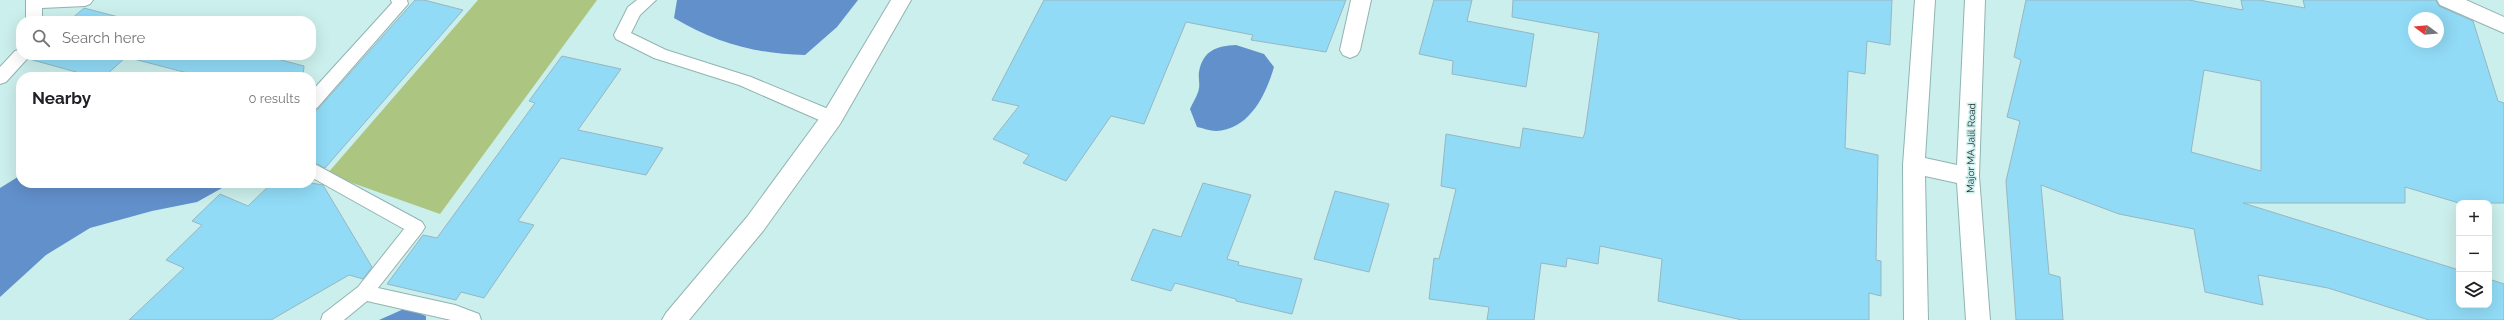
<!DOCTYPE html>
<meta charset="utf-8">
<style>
body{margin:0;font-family:Raleway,sans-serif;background:#f2f2f2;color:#202124}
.controls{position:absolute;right:12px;bottom:12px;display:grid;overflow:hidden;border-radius:8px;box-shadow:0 4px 16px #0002}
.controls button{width:36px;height:36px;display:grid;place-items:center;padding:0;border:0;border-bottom:1px solid #e0e0e0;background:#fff;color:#202124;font:20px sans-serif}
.compass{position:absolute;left:2408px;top:12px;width:36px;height:36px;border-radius:50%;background:#fff;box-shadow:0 4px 16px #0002;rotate:286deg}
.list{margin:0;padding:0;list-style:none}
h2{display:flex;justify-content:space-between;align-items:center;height:52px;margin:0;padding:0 16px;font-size:17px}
h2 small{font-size:13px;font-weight:400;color:#757577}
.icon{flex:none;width:22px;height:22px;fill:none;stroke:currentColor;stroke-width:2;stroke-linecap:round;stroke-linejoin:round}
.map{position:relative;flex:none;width:2504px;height:320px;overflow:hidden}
.search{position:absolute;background:#fff;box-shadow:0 4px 16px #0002;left:16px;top:16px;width:300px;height:44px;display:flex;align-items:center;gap:10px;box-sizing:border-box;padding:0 14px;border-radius:16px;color:#757577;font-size:15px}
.panel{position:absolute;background:#fff;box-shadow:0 4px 16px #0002;left:16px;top:72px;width:300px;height:116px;border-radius:16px}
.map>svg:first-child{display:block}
</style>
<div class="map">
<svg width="2504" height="320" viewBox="0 0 2504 320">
<rect width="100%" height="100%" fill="#cbefec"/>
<polygon fill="#acc581" points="478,0 597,0 440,214 327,174"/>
<g fill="#6290cb">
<path d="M677 0H858L837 27 805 55C756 54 716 43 674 18Z"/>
<path d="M1236 45 1264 54 1274 67C1266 95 1249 130 1216 131 1210 131 1203 128 1197 127L1190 109C1193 102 1198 95 1199 88 1200 83 1198 77 1199 72 1203 50 1217 46 1236 45Z"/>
<polygon points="21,175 21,183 231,183 197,202 152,211 90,228 46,255 0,297 0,188"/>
<polygon points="406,308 426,316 426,320 379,320"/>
</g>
<g fill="#91dbf6" stroke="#97b6c2" fill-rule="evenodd">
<polygon points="415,0 424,0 463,10 325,168 311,161 311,114 318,109"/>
<polygon points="1044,0 1346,0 1326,52 1251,40 1253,35 1186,22 1144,124 1111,116 1066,181 1023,163 1029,155 993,139 1019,106 992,100"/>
<polygon points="1434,0 1472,0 1467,21 1534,34 1526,87 1452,74 1453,61 1419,54"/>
<polygon points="1513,0 1892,0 1890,45 1867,41 1865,74 1848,71 1845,148 1878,155 1876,260 1881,261 1881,296 1869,293 1869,320 1742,320 1658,301 1662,259 1600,246 1598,264 1567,258 1566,267 1541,263 1534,320 1487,320 1489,307 1429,299 1434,258 1439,259 1456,189 1441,186 1446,134 1520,148 1523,128 1583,138 1585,132 1599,33 1512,17"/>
<path d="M2026 0H2189L2243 10 2241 0H2259L2305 8 2303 0H2436L2439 6 2473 21 2498 101 2504 103V203H2459L2405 187V203H2243L2459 270V305H2489V279L2504 284V320H2429L2328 288 2258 275 2263 305 2205 292 2194 229 2119 214 2041 185 2049 274 2060 277 2063 320H2016L2006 181 2020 121 2007 117 2021 60 2014 57ZM2414 18H2438V42H2414ZM2204 70 2261 81V171L2191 152Z"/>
<polygon points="84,8 134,21 69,21"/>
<polygon points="31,55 262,55 304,66 303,77 203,77 126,57 104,77 94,77 29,59"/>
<polygon points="562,56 621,69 578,130 663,148 646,175 561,158 518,221 534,225 484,298 461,292 456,300 387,284 423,235 437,238 535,103 529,101"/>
<polygon points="311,179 314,180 311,183 323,185 372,267 363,279 349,275 271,320 129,320 184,268 166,260 202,225 192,221 220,194 248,206 272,183 311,183"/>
<polygon points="1203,183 1251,195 1227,259 1239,262 1238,265 1302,279 1292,314 1236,301 1236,299 1175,283 1171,291 1131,280 1153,229 1181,237"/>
<polygon points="1335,191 1389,204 1369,272 1314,259"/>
</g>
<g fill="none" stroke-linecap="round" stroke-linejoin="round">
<g stroke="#91b4b1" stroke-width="2">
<g id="lane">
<polygon points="26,0 93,0 90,4 85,6 42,8 42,21 26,21"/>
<polygon points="391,0 407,0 408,4 317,108 311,109 311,92 392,3"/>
<polygon points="637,0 656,0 640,15 631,33 666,50 751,77 838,113 840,118 838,123 832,124 826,123 739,85 654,58 616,39 614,35 628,7"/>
<polygon points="21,49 21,55 29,55 27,59 6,82 0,84 0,67 15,51"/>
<polygon points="311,162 422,222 425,227 422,232 378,288 455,305 479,314 481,320 451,320 367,301 344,320 321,320 323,314 358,287 404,229 311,177"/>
</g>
</g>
<g stroke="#91b4b1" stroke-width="2">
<g id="street">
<polygon points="891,0 911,0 840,124 763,231 689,320 662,320 666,313 747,217 824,112"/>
<polygon points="1351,0 1371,0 1360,50 1357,55 1350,58 1343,55 1340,50"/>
<polygon points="2437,0 2466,0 2504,17 2504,33 2440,5"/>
</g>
</g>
<g stroke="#91b4b1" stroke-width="2">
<polygon id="primary" points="1915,0 1935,0 1925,158 1957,165 1965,0 1985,0 1979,176 1990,320 1966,320 1957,183 1925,176 1928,320 1904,320 1903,165"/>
</g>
<use href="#lane" fill="#fff" fill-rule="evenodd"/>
<use href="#street" fill="#fff" fill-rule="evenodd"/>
<use href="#primary" fill="#fff" fill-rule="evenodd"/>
</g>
<g text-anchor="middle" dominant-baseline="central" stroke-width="3" stroke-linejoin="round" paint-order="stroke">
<g font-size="10" fill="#1e2c2b" stroke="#cbefec">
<text transform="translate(1971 148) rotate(-89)">Major MA Jalil Road</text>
</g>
</g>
</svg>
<div class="controls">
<button>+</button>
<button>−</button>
<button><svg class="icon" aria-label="layers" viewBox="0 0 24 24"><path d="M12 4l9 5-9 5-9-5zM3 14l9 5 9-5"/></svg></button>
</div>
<svg class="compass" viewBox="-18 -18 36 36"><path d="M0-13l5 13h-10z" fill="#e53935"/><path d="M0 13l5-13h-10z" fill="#757577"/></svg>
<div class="search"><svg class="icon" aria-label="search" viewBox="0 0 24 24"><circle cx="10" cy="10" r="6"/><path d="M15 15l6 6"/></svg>Search here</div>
<section class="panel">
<h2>Nearby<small>0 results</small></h2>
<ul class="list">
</ul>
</section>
</div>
